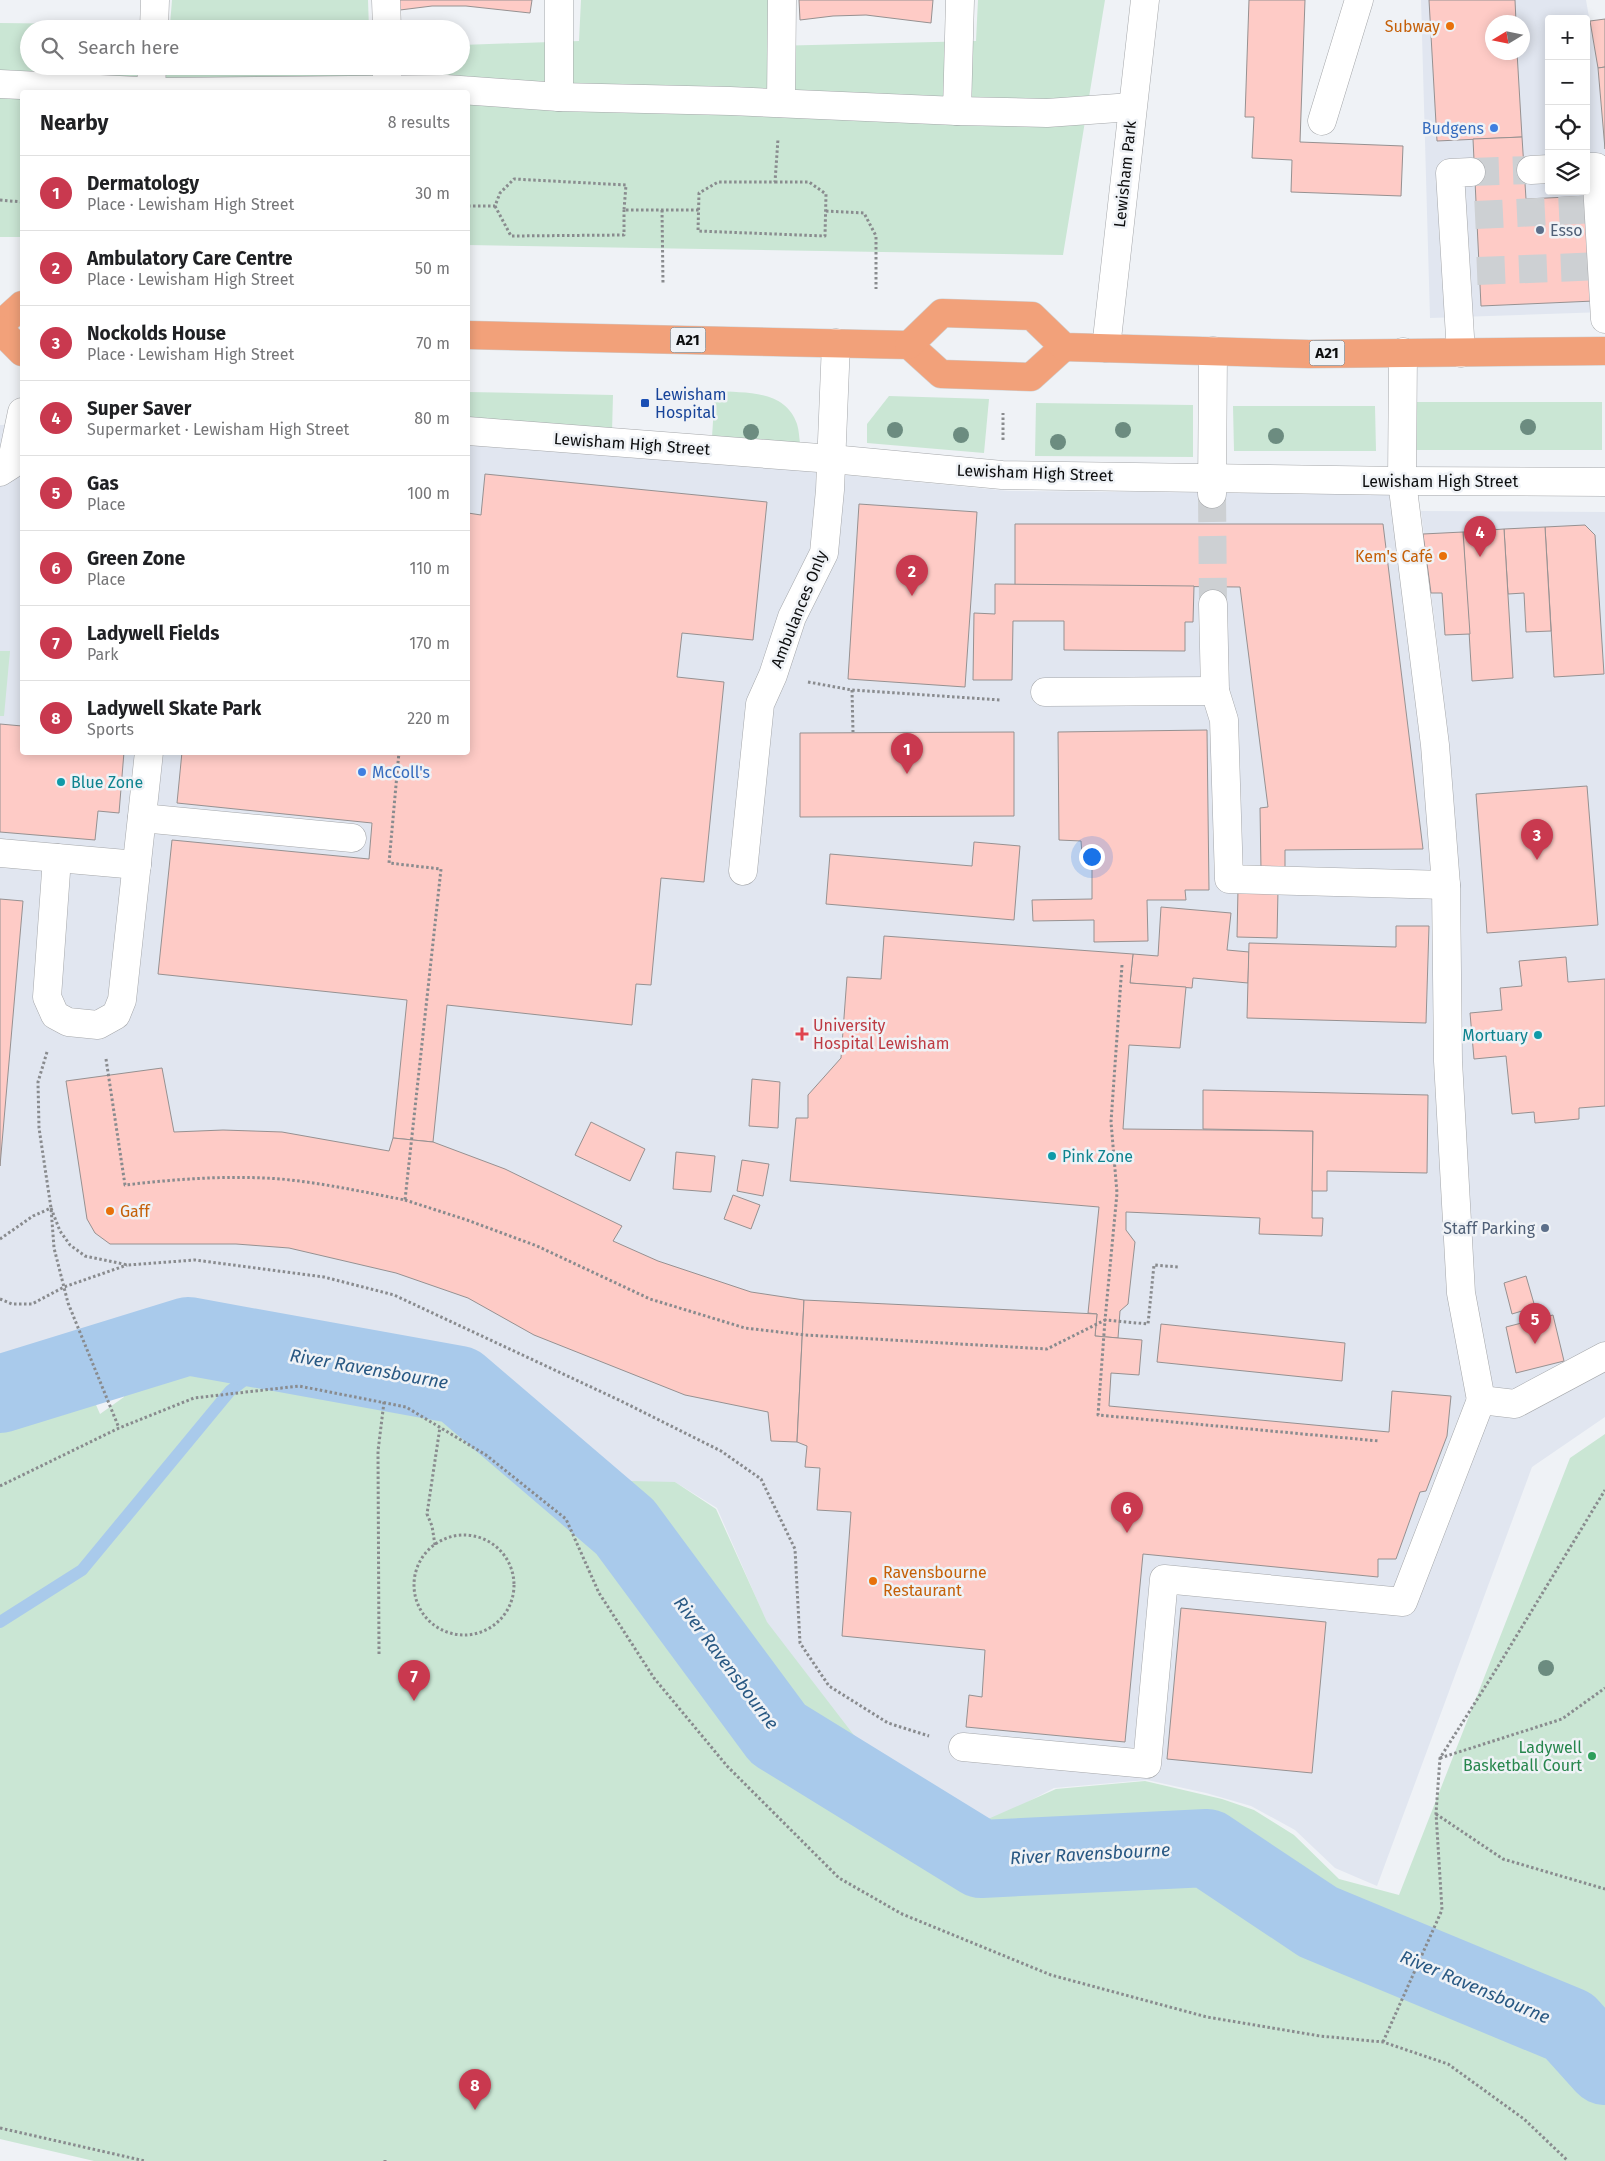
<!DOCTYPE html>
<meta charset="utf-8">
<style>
body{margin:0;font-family:"Fira Sans",sans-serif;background:#f6f6f6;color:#202124}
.controls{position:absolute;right:15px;top:15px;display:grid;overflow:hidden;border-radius:5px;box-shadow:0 2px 12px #0003}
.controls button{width:45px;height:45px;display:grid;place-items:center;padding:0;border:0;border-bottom:1px solid #e0e0e0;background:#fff;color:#202124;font:25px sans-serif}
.compass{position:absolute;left:1485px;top:15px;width:45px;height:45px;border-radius:50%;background:#fff;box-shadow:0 2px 12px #0003;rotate:260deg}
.you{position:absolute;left:1091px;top:856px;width:18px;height:18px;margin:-12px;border:4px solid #fff;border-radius:50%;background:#1a73e8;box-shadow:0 0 0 8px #1a73e833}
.badge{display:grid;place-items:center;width:32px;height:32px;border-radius:50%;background:#c9394f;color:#fff;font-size:16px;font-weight:700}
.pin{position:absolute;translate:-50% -41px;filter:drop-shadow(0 1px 2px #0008)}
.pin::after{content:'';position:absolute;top:26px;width:18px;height:15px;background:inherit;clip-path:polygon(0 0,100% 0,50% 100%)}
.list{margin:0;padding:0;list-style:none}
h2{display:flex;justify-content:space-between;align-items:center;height:65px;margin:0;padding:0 20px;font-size:21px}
h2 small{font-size:16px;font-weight:400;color:#757577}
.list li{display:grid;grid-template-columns:32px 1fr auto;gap:15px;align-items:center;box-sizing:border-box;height:75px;padding:0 20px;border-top:1px solid #e0e0e0}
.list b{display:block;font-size:19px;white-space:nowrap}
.list p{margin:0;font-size:16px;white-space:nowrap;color:#757577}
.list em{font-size:16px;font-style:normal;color:#757577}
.icon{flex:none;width:28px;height:28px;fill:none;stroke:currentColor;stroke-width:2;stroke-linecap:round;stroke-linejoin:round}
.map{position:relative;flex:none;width:1605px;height:2161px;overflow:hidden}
.search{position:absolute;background:#fff;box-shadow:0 2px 12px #0003;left:20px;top:20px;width:450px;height:55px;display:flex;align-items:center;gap:12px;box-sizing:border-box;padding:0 18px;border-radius:28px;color:#757577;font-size:19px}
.panel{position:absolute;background:#fff;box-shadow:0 2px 12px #0003;left:20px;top:90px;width:450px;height:665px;border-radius:5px}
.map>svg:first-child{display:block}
</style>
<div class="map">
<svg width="1605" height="2161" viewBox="0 0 1605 2161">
<rect width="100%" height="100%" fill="#eff2f6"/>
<g fill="#e1e6f0" fill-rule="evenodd">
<path d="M1421 0H1586L1598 68 1605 149V312L1430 318ZM1549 19H1586V191H1549ZM1492 22H1522V52H1492Z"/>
<polygon points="0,425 22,425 22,752 468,752 468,438 1009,491 1394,494 1419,693 1443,691 1421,511 1605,512 1605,1417 1532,1467 1377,1886 1335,1868 1295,1830 1251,1806 1206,1793 1147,1780 1054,1788 1001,1816 936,1843 767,1623 717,1508 675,1482 629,1484 483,1376 191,1315 0,1366"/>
</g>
<g fill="#cae6d4">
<polygon points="172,0 368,0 369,29 29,29 29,66 461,66 461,45 579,41 581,0 769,0 771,46 976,41 978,0 1105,0 1063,255 468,245 468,92 22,92 22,237 0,237 0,23 170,25"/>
<path d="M715 391C744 393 785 389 797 424 799 430 799 437 800 443L712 437Z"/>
<polygon points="468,392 613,395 612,432 468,419"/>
<polygon points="889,396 989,399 984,453 867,443 867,424"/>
<rect x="1416" y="402" width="186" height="48"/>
<polygon points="1036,403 1193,405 1193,457 1035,456"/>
<polygon points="1233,406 1375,406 1376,451 1234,451"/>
<polygon points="0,651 10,651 4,716 0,716"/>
<path d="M190 1313 478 1374 630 1481 675 1482 716 1509 767 1622 936 1842 1056 1789 1145 1781 1222 1799 1254 1810 1294 1835 1339 1879 1399 1895 1570 1458 1605 1434V2161H94L0 2139V1369L73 1352 100 1414 124 1397C124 1382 119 1361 128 1347 136 1335 176 1320 190 1313Z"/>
</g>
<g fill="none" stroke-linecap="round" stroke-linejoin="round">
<polyline stroke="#a9caeb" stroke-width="12" points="0,1622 82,1570 230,1391 280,1353"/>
<polyline stroke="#a9caeb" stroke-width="78" points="0,1394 188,1336 459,1385 625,1527 778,1734 981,1859 1207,1848 1318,1922 1569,2026 1605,2066"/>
</g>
<g fill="#fecbc6" stroke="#969191">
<polygon points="399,0 532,0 530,13 466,6 432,6 400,10"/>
<polygon points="799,0 933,0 931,23 866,15 833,16 800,20"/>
<polygon points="1249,0 1305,0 1300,142 1403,146 1401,196 1291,192 1292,160 1252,158 1254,117 1245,117"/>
<polygon points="1429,0 1515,0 1516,22 1492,22 1492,52 1517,52 1522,137 1437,141"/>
<polygon points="1605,19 1605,67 1598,68 1590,21"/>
<polygon points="1605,67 1605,149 1598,68"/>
<polygon points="1522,137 1526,199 1589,196 1594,301 1481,306 1473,139"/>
<polygon points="485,474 767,502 753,640 682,633 677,677 724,682 704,882 661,878 651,985 636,984 632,1025 447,1005 433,1142 393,1138 407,1000 158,974 172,840 369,859 372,823 177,803 182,752 468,752 468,513 481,515"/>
<polygon points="859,504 977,512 965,687 848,679"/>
<polygon points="1015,524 1383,524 1423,849 1285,850 1285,870 1261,870 1260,808 1268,807 1240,587 1015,585"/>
<polygon points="1585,525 1595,535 1604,674 1554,677 1545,527"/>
<polygon points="1545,527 1551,631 1526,632 1524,593 1508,594 1504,529"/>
<polygon points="1504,529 1513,678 1472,681 1463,532"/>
<polygon points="1463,532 1470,634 1445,635 1442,593 1431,593 1423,534"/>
<polygon points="995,584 1194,586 1193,622 1185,622 1185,651 1064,650 1064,621 1013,621 1012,680 973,680 974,613 995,614"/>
<polygon points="0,724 22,726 22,752 124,752 119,813 98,811 95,840 0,832"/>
<polygon points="1207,730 1209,890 1185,890 1186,900 1147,900 1148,941 1094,942 1094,920 1033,921 1032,900 1092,899 1092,854 1082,854 1081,841 1059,840 1058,732"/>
<polygon points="1014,732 1014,816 800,817 800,733"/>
<polygon points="1587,786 1598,925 1487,933 1476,794"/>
<polygon points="974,842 1020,846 1014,920 826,904 830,854 972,866"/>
<polygon points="1238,889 1278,890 1277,938 1237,937"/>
<polygon points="0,899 23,901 0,1166"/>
<polygon points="1161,907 1231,913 1227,950 1249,952 1248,983 1193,978 1192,988 1130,983 1133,954 1158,956"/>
<polygon points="1396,926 1429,926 1426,1023 1247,1018 1249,943 1396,947"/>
<polygon points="884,936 1133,954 1130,983 1186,987 1180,1048 1129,1045 1123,1129 1313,1131 1312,1218 1323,1218 1322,1236 1259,1234 1260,1218 1126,1212 1126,1230 1135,1242 1128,1304 1120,1311 1118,1338 1095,1336 1097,1314 1088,1313 1099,1207 790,1181 796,1118 808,1118 808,1095 841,1058 847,977 881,979"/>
<polygon points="1566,957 1568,982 1605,979 1605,1106 1579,1108 1579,1119 1535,1123 1534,1112 1512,1114 1506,1056 1474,1059 1470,1013 1502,1010 1500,988 1522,986 1519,961"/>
<polygon points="162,1068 174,1132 223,1130 282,1132 389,1151 393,1138 433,1142 505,1169 622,1226 613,1241 658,1261 751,1292 804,1300 797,1442 771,1441 768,1412 685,1395 534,1335 468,1298 396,1273 289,1248 236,1244 110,1244 95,1233 87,1219 66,1081"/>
<polygon points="752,1079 780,1082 778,1128 749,1126"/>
<polygon points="1203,1090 1428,1095 1427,1173 1327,1171 1327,1191 1312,1191 1313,1131 1203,1129"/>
<polygon points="591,1122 645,1149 630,1181 575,1155"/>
<polygon points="676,1152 715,1156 711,1192 673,1189"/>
<polygon points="742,1160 769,1164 763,1196 737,1191"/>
<polygon points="733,1195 760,1205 751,1229 724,1219"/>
<polygon points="1526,1276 1535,1307 1512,1314 1504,1283"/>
<polygon points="804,1300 1097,1314 1095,1336 1142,1340 1139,1375 1111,1373 1109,1406 1389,1432 1392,1391 1451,1396 1447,1436 1426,1491 1420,1492 1396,1559 1378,1559 1378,1577 1143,1554 1125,1742 966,1727 969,1695 982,1697 985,1650 842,1636 851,1512 817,1510 820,1468 805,1467 807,1446 797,1442"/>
<polygon points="1553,1315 1564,1361 1516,1373 1506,1327"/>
<polygon points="1161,1324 1345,1343 1342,1381 1157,1362"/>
<polygon points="1181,1608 1326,1622 1312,1773 1167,1759"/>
</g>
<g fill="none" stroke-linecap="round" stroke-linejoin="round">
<g stroke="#cdd0d3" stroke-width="28" stroke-dasharray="28 14" stroke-linecap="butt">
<polyline points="1471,172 1531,170"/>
<polyline points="1475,215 1599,209"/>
<polyline points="1477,271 1602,266"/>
<polyline points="1212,494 1213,604"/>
</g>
<g stroke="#a5a7aa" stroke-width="29">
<g id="minor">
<polyline points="386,0 387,29"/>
<polyline points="154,29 155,0"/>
<polyline points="387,66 387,90"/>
<polyline points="0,84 159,92 446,89 559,97 559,0"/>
<polyline points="151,91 152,66"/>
<polyline points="559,97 730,101 957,111 960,0"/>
<polyline points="781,103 782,0"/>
<polyline points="957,111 1047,113 1132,107"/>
<polyline points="1322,121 1359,0"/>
<polyline points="1586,167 1596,167 1605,319"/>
<polyline points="1531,170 1549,169"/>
<polyline points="1106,348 1145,0"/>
<polyline points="1403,352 1402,481 1435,745 1446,885 1448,1061 1461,1293 1481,1400 1515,1404 1605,1356"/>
<polyline points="1461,353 1450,173 1471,172"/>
<polyline points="468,431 832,459 1002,475 1402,481 1605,482"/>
<polyline points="0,472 11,465 22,412"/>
<polyline points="1212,494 1213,351"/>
<polyline points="1213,604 1215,691 1224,720 1229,879 1446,885"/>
<polyline points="1045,692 1215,691"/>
<polyline points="142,818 352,838"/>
<polyline points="0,853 137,865"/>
<polyline points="57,858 47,997 55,1015 68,1022 98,1025 116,1015 122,1000 149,752"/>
<polyline points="743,871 760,704 773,675 792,617 824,553 830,490 836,343"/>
<polyline points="963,1747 1147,1764 1164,1579 1403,1602 1481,1400"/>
</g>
</g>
<g stroke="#cecfcf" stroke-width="29">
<g id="highway">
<polyline points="0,325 22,305"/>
<polyline points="0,330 22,352"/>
<polyline points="468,335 909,345 941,374 1031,377 1064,347"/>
<polyline points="909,345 942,313 1032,316 1064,347 1309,354 1605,351"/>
</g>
</g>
<g stroke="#898b8e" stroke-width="3" stroke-dasharray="2.5 2.5" stroke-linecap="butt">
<polyline points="775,182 809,182 826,194 825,236 698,231 699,193 718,182 775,182 778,139"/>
<polyline points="0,200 22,202"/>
<polyline points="468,206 495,206 500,193 514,179 626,185 624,210 699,210"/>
<polyline points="495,206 511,236 624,235 624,210"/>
<polyline points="662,210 663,284"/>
<polyline points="826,211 864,213 876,236 876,289"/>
<polyline points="1003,440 1003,413"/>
<polyline points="808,682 852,690 1001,700"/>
<polyline points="852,690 853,732"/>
<polyline points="1122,965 1111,1122 1117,1193 1105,1320 1148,1324 1154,1265 1178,1267"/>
<polyline points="47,1052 38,1082 39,1128 51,1208 54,1248 68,1303 119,1428"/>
<path d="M106 1059 125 1185C177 1179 229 1175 281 1179 323 1183 364 1192 405 1200L441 869 389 863 399 752"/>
<polyline points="405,1200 467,1220 537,1246 650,1299 745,1328 805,1335 1047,1349 1105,1320 1098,1415 1379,1441"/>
<polyline points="0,1239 33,1216 51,1208 60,1231 70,1245 85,1256 128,1265 195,1260 324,1277 394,1295 621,1401 721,1451 761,1479 795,1549 800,1643 829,1686 888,1723 929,1736"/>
<polyline points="0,1299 12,1304 32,1304 64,1287 127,1265"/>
<polyline points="0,1486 119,1428 194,1398 299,1386 406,1407 486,1455 566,1519 599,1593 654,1678 727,1766 839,1878 902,1914 1051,1975 1207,2017 1320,2036 1383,2042 1448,2064 1524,2119 1568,2161"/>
<circle cx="464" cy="1585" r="50"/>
<polyline points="435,1545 432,1526 427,1514 440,1427"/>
<polyline points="379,1654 378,1451 384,1402"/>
<polyline points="1440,1758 1562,1719 1605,1688"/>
<polyline points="1436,1814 1503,1859 1605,1889"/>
<polyline points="1383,2042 1442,1910 1436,1813 1440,1758 1497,1668 1605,1490"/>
<polyline points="0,2128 145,2161"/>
<polyline points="385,2161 385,2160"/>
</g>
<use href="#minor" stroke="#fff" stroke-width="28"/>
<use href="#highway" stroke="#f2a17a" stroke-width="28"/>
</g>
<g fill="#6c8c80">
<circle cx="1528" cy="427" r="8"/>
<circle cx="895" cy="430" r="8"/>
<circle cx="1123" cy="430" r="8"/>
<circle cx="751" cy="432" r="8"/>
<circle cx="961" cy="435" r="8"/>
<circle cx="1276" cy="436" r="8"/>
<circle cx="1058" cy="442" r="8"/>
<circle cx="1546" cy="1668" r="8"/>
</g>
<g fill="#e8710a" stroke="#eff2f6" stroke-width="2">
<circle cx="1450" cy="26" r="5"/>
<circle cx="1443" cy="556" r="5"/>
<circle cx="110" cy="1211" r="5"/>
<circle cx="873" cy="1581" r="5"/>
</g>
<g fill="#3f7fe0" stroke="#eff2f6" stroke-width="2">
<circle cx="1494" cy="128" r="5"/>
<circle cx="362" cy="772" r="5"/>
</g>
<g fill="#5c6f8a" stroke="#eff2f6" stroke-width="2">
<circle cx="1540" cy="230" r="5"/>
<circle cx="1545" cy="1228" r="5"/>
</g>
<rect fill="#1a4fb4" stroke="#eff2f6" stroke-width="2" x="640" y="398" width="10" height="10" rx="2.5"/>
<g fill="#0f9aa8" stroke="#eff2f6" stroke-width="2">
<circle cx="61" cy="782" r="5"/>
<circle cx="1538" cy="1035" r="5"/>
<circle cx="1052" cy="1156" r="5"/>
</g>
<path fill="#e0444e" stroke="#eff2f6" stroke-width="2" d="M799.5 1026.5h5v5h5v5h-5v5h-5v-5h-5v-5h5z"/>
<circle fill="#2e9e5b" stroke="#eff2f6" stroke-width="2" cx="1592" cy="1756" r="5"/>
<g text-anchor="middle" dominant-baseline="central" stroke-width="5" stroke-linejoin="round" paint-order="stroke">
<g fill="#eff2f6" stroke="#505254" stroke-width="1">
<rect x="670.5" y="327.5" width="35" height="25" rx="4"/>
<rect x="1309.5" y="340.5" width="35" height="25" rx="4"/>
</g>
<g font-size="15" font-weight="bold" fill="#0c0d0e">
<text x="688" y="340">A21</text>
<text x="1327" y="353">A21</text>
</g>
<g font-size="16" fill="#c56008" stroke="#eff2f6" text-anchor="end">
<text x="1440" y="26">Subway</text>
<text x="1433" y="556">Kem's Café</text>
<text x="120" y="1211" text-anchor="start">Gaff</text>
<text x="883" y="1572" text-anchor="start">Ravensbourne<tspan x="883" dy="18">Restaurant</tspan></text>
</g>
<g font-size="16" fill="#366cbe" stroke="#eff2f6" text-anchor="end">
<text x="1484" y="128">Budgens</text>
<text x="372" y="772" text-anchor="start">McColl's</text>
</g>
<g font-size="16" fill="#0c0d0e" stroke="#eff2f6">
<text transform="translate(1125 174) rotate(-84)">Lewisham Park</text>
<text transform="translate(632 444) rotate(4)">Lewisham High Street</text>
<text transform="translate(1035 473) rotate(2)">Lewisham High Street</text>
<text x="1440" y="481">Lewisham High Street</text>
<text transform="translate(799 609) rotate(-68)">Ambulances Only</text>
</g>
<g font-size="16" fill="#4e5e75" stroke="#eff2f6" text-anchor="start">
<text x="1550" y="230">Esso</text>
<text x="1535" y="1228" text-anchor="end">Staff Parking</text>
</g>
<g font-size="16" fill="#164399" stroke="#eff2f6" text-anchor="start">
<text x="655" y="394">Lewisham<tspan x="655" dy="18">Hospital</tspan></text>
</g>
<g font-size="16" fill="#0d838f" stroke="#eff2f6" text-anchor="start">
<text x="71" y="782">Blue Zone</text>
<text x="1528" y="1035" text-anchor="end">Mortuary</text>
<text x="1062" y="1156">Pink Zone</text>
</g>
<g font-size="16" fill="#be3a42" stroke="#eff2f6" text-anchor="start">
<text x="813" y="1025">University<tspan x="813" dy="18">Hospital Lewisham</tspan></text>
</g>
<g font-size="16" fill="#27864d" stroke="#eff2f6" text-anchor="end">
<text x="1582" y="1747">Ladywell<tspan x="1582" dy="18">Basketball Court</tspan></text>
</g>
<g font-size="18" font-style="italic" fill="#285883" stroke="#eff2f6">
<text transform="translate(369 1369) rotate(10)">River Ravensbourne</text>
<text transform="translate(726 1663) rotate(53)">River Ravensbourne</text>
<text transform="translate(1090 1854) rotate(-3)">River Ravensbourne</text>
<text transform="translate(1475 1987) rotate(23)">River Ravensbourne</text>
</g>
</g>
</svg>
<div class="controls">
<button>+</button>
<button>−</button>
<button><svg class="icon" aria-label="locate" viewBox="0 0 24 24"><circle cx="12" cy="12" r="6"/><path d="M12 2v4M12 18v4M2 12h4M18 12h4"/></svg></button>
<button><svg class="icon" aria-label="layers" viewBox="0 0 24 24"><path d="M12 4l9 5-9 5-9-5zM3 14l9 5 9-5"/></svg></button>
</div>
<svg class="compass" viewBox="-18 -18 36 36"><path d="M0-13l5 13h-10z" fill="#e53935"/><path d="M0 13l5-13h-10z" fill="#757577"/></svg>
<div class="you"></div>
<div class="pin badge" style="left:907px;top:774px">1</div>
<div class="pin badge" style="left:912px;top:596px">2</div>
<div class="pin badge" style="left:1537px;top:860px">3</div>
<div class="pin badge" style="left:1480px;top:557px">4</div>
<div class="pin badge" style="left:1535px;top:1344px">5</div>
<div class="pin badge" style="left:1127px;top:1533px">6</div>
<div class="pin badge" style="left:414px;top:1701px">7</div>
<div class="pin badge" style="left:475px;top:2110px">8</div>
<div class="search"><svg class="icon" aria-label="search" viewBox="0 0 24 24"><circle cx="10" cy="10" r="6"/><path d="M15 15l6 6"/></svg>Search here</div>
<section class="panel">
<h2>Nearby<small>8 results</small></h2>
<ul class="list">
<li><span class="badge">1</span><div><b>Dermatology</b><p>Place · Lewisham High Street</p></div><em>30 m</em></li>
<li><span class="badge">2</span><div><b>Ambulatory Care Centre</b><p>Place · Lewisham High Street</p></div><em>50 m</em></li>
<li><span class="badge">3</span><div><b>Nockolds House</b><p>Place · Lewisham High Street</p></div><em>70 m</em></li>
<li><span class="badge">4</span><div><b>Super Saver</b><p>Supermarket · Lewisham High Street</p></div><em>80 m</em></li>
<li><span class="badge">5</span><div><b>Gas</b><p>Place</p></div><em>100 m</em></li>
<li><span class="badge">6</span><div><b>Green Zone</b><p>Place</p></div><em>110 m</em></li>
<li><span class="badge">7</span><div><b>Ladywell Fields</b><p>Park</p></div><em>170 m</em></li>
<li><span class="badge">8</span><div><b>Ladywell Skate Park</b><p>Sports</p></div><em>220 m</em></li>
</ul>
</section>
</div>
